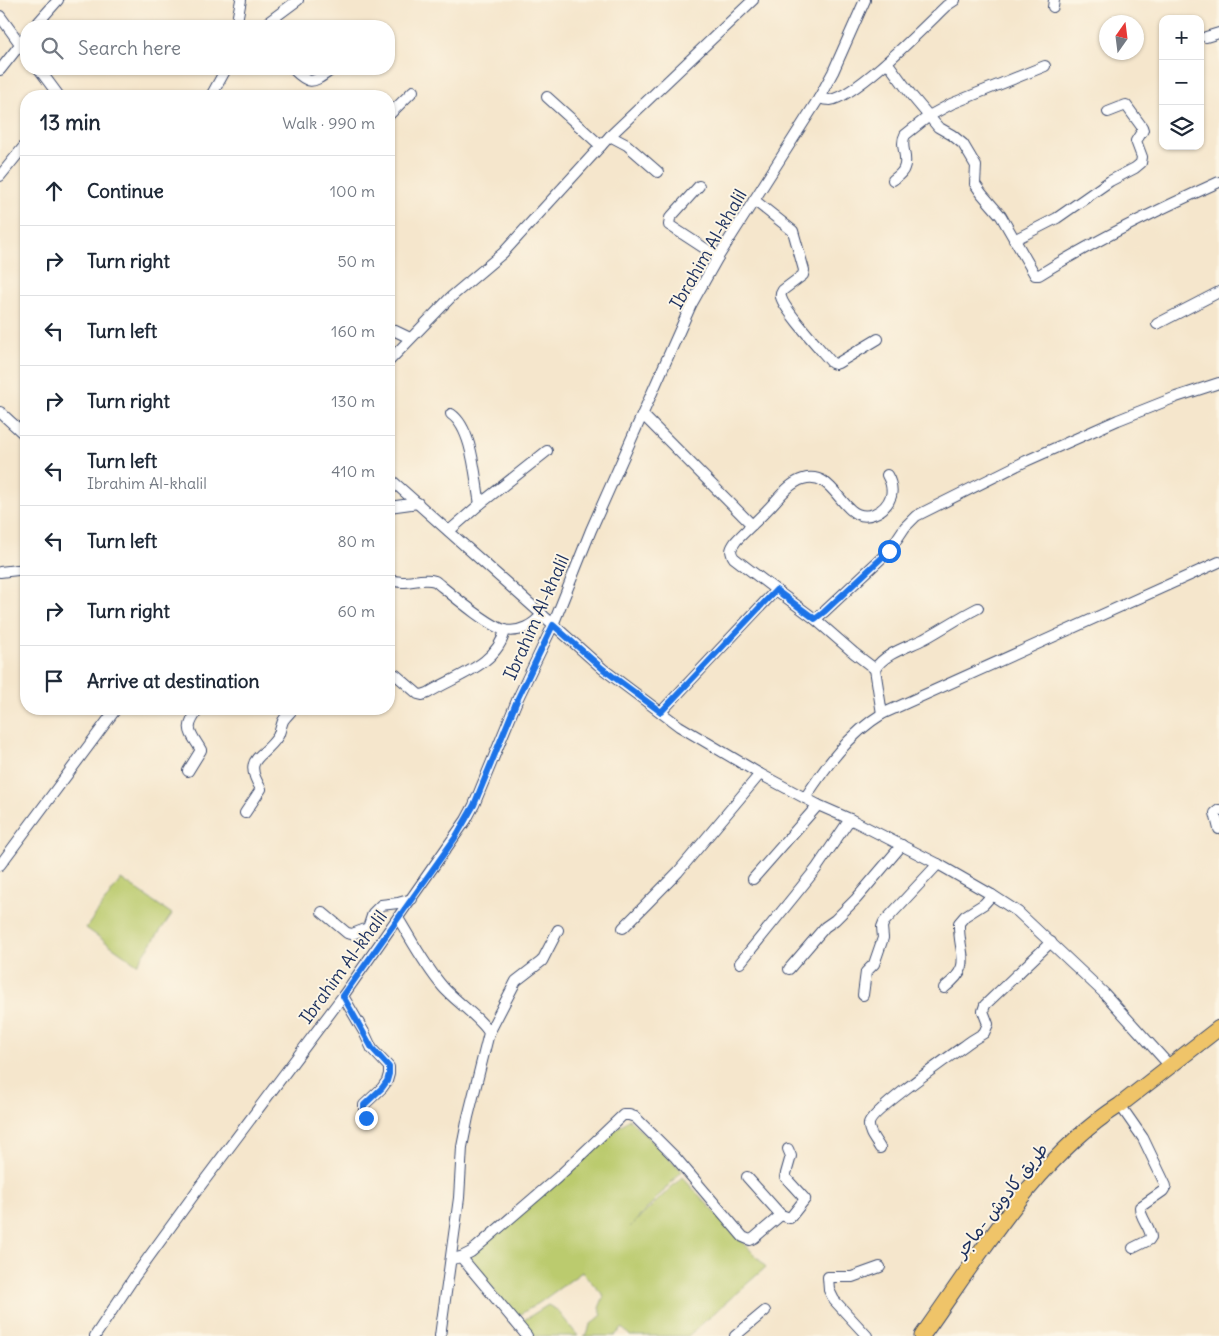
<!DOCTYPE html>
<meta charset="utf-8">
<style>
body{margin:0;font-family:Delius,"Playpen Sans Arabic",sans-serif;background:#f2f2f3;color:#1f2937}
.controls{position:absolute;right:15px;top:15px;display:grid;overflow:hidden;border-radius:10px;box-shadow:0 1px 4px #0004}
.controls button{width:45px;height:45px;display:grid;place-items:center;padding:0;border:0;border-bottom:1px solid #e0e1e3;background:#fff;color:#1f2937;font:25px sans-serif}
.compass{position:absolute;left:1099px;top:15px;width:45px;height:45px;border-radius:50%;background:#fff;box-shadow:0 1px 4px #0004;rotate:14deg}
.stop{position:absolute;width:15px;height:15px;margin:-11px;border:4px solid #1a73e8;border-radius:50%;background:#fff}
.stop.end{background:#1a73e8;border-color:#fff;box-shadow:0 1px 5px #0008}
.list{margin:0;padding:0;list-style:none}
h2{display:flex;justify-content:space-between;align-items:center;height:65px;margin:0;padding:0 20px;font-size:21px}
h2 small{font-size:16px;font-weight:400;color:#747a83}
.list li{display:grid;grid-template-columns:32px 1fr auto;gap:15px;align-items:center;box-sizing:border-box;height:70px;padding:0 20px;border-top:1px solid #e0e1e3}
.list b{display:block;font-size:19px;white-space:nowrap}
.list p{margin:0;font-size:16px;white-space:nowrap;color:#747a83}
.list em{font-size:16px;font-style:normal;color:#747a83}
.icon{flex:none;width:28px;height:28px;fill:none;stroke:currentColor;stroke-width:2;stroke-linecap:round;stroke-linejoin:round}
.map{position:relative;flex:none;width:1219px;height:1336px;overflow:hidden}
.search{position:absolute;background:#fff;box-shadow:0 1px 4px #0004;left:20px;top:20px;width:375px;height:55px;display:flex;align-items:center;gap:12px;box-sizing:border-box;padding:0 18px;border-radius:20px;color:#747a83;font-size:19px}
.panel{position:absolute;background:#fff;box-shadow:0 1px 4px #0004;left:20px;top:90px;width:375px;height:625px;border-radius:20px}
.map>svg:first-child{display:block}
</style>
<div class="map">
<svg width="1219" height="1336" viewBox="0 0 1219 1336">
<rect width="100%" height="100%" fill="#fcf5e5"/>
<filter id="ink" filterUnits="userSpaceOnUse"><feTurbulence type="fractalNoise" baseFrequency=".02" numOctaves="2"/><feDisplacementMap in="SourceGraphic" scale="10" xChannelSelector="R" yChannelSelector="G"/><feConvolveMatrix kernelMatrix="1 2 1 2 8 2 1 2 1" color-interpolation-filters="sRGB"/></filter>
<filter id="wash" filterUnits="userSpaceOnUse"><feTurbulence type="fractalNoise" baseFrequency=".0096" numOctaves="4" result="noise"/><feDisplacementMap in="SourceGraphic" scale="20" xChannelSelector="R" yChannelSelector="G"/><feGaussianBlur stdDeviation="1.12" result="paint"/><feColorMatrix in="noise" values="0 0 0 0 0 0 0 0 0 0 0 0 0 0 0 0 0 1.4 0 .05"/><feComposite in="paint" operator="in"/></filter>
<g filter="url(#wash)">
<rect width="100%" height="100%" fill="#f5e6cc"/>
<g fill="#bbcb6e" stroke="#6b7d66">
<polygon points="121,879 172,914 137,964 86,928"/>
<polygon points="629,1119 682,1171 630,1227 682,1177 766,1267 688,1336 630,1336 623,1328 614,1336 584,1336 587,1334 590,1325 602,1315 599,1308 604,1296 582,1272 539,1303 515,1317 468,1258 610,1134"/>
<polygon points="548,1305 557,1310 578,1336 531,1336 523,1325 524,1320"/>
</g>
</g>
<g filter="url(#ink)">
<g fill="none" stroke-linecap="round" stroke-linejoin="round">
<g stroke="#3c4a6e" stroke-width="12">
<g id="minor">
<polyline points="1053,7 1054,0"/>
<polyline points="0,16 26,52"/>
<polyline points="35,26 58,0"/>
<polyline points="236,26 241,0"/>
<polyline points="263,26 298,0"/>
<polyline points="1206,37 1219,33"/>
<path d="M887 62 912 96 938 127 952 135 963 144 976 166 975 184 982 194 1001 216 1035 275H1039C1097 239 1157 210 1219 182"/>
<polyline points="39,69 59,96"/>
<path d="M293 69C311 87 313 82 333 69"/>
<polyline points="0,70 26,37"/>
<polyline points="211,96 226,69"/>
<polyline points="547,97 601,146"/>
<path d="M819 98C822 99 827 100 830 100 857 96 924 27 946 6L955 0"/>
<polyline points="389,115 413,91"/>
<polyline points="610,136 627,145 658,172"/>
<polyline points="0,176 26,144"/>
<path d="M893 180C897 177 903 172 904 168 909 157 899 146 905 135L929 116 951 104 1045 66"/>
<polyline points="699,186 670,218 669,225 718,257"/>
<path d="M754 200 793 231 804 270 803 275 783 290C781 293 780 294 781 297 784 310 822 351 832 363L835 364 838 363 878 339"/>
<polyline points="1014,240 1057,218 1110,181 1135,168 1141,163 1142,157 1136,141 1143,130 1142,127 1126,105 1108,112"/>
<polyline points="1157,324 1219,292"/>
<polyline points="389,328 410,338"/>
<polyline points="389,361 451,297 503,253 610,136 753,0"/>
<polyline points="0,412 26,436"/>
<path d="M451 414C473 429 475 479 480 504"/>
<polyline points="643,415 752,525"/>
<polyline points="389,478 603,669 679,726 760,774 818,805 850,819 938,864 992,895 1018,912 1104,993 1170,1066"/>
<polyline points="389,507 418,503"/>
<polyline points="449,531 480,504 547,451"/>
<polyline points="0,572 26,569"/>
<path d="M389 579C406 587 419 576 435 581 450 593 488 626 505 630 519 633 534 625 542 614"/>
<polyline points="776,590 815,619 824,612 889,551 905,527 916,516 1026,461 1118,420 1176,397 1219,383"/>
<polyline points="815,619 854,653 875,669"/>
<path d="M389 676 396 675 418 694 422 695 428 693C455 676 498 665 505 630"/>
<path d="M661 712 776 590 734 558C729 551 731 548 736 541 746 530 758 520 768 509 778 499 789 483 803 479 827 472 836 497 851 510 865 522 885 513 891 496 893 488 891 482 887 475"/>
<path d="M882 714 875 669C885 653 908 647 924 639 942 629 960 617 978 608"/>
<path d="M188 771 201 750C189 730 184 729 199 709"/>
<path d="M805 798C826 766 849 734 882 714L1219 562"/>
<polyline points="1219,810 1215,813 1219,829"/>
<path d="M245 813 261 789C241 756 264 759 278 736 280 732 281 726 283 721 285 717 290 713 293 709"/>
<polyline points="0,865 116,709"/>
<polyline points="753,879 818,805"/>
<polyline points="322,912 347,933 352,934 368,928 373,913 381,905 398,903 412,899"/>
<path d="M398 918C412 941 425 966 443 987 453 999 484 1021 489 1033L468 1117 462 1147 459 1198 440 1336"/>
<polyline points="623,928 678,872 760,774"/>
<polyline points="740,963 816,869 850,819"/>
<polyline points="789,969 825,927 835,920 856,899 902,845"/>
<path d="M944 988C975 964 958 956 959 923L965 916 984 904 992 895"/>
<polyline points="863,995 866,972 874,964 883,938 882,927 884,922 938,864"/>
<polyline points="343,996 364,1032 372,1049 389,1067 389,1074 387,1081 382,1088 364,1105 364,1112 366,1118"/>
<polyline points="489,1033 516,981 542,961 558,930"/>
<path d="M1120 1105 1143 1138 1166 1186 1163 1191 1140 1207C1140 1218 1150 1226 1151 1237L1149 1240 1133 1248"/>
<path d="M880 1148C876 1141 868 1132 869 1124 870 1112 956 1052 971 1041L984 1033 988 1024 983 1011 985 1005 1051 942"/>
<polyline points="781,1215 790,1218 805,1199 785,1177 791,1156 788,1149"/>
<polyline points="461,1257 527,1336"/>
<polyline points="452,1259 461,1257 471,1252 557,1178 623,1115 629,1115 635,1117 675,1157 743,1237 750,1240 754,1238 781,1215 747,1177"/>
<polyline points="95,1336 135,1276 198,1189 343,996 466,820 474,805 518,698 553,625 591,530 691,305 718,257 819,98 833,72 865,0"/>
<polyline points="735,1336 765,1311"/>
<polyline points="867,1336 834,1300 829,1290 828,1277 852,1277 880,1267"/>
</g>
</g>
<g stroke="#3c4a6e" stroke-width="17">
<path id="highway" d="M922 1336C978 1258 1037 1157 1120 1105L1219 1028"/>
</g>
<use href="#minor" stroke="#fff" stroke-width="10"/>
<use href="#highway" stroke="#efc469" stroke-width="15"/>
</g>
</g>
<g fill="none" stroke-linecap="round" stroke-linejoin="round" filter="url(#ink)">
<polyline stroke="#1a73e8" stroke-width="6" points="366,1118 364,1112 364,1105 382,1088 387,1081 389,1074 389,1067 372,1048 343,996 455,838 474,805 518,698 553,625 603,669 661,712 776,590 815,619 824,612 889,551"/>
</g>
<g text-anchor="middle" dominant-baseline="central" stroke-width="4" stroke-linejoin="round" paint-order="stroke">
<g font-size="18" fill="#1b2f5e" stroke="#fcf5e5">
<text transform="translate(708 249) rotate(-60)">Ibrahim Al-khalil</text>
<text transform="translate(536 617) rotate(-66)">Ibrahim Al-khalil</text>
<text transform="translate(343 967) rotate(-54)">Ibrahim Al-khalil</text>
<text transform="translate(1001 1200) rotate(-52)">طريق كادوش -ماجر</text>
</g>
</g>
</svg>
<div class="controls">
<button>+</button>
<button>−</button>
<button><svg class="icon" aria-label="layers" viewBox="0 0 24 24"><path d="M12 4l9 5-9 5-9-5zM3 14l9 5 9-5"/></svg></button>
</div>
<svg class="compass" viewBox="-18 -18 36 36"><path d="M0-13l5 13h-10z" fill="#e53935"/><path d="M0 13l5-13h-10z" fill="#747a83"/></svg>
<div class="stop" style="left:889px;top:551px"></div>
<div class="stop end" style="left:366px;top:1118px"></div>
<div class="search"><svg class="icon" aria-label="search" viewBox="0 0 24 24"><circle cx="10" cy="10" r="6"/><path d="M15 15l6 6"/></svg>Search here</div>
<section class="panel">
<h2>13 min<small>Walk · 990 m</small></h2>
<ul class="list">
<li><svg class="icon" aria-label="ahead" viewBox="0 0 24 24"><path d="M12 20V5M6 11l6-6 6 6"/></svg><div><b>Continue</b></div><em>100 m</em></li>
<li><svg class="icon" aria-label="right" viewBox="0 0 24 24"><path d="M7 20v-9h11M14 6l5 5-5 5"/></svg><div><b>Turn right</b></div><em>50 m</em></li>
<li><svg class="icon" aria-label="left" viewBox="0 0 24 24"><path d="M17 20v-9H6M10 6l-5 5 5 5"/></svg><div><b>Turn left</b></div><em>160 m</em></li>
<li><svg class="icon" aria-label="right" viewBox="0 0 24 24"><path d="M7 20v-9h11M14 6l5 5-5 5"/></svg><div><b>Turn right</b></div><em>130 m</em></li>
<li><svg class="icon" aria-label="left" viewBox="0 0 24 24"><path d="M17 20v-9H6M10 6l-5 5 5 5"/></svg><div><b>Turn left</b><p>Ibrahim Al-khalil</p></div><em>410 m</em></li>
<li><svg class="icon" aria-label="left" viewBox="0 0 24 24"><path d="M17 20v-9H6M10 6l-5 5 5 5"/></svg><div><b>Turn left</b></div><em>80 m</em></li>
<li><svg class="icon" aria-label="right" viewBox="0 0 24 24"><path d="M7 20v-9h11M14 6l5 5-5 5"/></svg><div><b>Turn right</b></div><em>60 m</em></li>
<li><svg class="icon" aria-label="arrive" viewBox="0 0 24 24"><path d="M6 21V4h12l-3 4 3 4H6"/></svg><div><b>Arrive at destination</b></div></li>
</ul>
</section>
</div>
